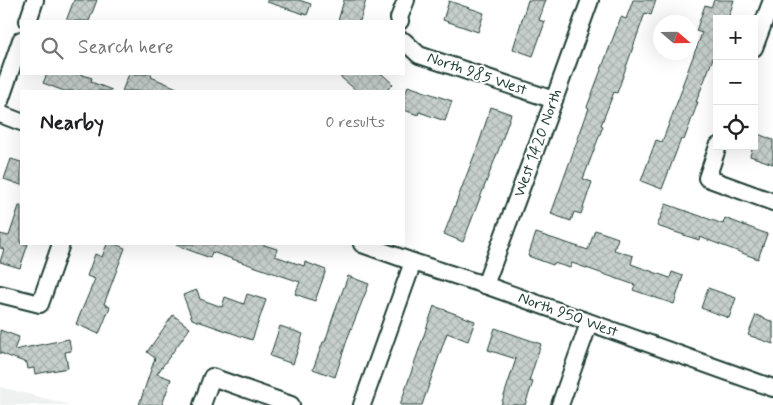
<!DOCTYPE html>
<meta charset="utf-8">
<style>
body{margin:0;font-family:Mynerve,sans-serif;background:#f6f6f6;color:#202124}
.controls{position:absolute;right:15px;top:15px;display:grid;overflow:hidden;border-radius:0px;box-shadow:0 5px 20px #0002}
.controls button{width:45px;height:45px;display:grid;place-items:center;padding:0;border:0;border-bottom:1px solid #e0e0e0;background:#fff;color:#202124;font:25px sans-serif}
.compass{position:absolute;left:653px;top:15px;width:45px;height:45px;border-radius:50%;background:#fff;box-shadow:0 5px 20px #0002;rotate:110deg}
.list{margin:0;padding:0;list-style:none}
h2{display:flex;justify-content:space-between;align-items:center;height:65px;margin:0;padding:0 20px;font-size:21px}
h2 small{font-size:16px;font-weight:400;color:#757577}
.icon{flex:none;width:28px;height:28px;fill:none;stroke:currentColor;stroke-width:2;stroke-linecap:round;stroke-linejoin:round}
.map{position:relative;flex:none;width:773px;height:405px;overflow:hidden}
.search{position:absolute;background:#fff;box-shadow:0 5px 20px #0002;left:20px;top:20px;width:385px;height:55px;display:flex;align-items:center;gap:12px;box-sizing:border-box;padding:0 18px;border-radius:0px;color:#757577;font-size:19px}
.panel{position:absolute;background:#fff;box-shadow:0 5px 20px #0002;left:20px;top:90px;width:385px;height:155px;border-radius:0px}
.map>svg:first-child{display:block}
</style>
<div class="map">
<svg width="773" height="405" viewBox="0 0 773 405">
<defs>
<pattern id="building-cross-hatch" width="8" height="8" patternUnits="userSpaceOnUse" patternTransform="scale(1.25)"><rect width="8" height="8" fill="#c7cfcc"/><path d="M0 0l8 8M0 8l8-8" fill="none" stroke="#aab3b0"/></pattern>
</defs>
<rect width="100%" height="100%" fill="#fff"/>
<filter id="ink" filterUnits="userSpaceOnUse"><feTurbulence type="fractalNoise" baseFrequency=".02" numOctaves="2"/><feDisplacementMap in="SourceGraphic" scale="10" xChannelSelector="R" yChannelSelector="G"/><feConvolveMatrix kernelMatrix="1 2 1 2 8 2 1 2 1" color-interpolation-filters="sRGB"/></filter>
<g filter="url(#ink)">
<polygon fill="#eef1f0" points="0,387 71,405 0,405"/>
<g fill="url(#building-cross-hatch)" stroke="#1f3d34">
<polygon points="74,0 97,0 89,21 66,21"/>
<polygon points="267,0 299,0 311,4 307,15 267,2"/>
<polygon points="344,0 366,0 360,21 338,21"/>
<polygon points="528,0 546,0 539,20 545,22 533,56 513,49"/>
<polygon points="633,0 656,0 651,15 645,13 617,93 614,92 601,125 603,126 583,179 592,182 581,214 574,212 571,221 551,214 589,108 587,107 621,17 626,19"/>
<polygon points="714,0 734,0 728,19 717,19 717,48 696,102 698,102 684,140 681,139 662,189 641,181 656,140 662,142 683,87 682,86 702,33 696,31 705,5 711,7"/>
<polygon points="449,1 484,13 478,32 443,20"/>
<polygon points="47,74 80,74 92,78 91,82 112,90 111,91 64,91 43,83"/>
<polygon points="129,74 152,74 151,77 184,91 122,91"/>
<polygon points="337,74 382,74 393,84 386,91 357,91"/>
<polygon points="408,86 452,101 445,121 419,112 418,115 404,110 404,99"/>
<polygon points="491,107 511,114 500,146 463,242 444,234 479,143"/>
<polygon points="758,134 773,140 773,164 750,156 753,146 754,146"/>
<polygon points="11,159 21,162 21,185 4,179"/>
<polygon points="666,204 723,224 725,218 767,234 758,259 700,237 699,240 657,226"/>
<polygon points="19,206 21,206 21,244 28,244 20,268 0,262 4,249 0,248 0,234 9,236"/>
<polygon points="595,230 618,238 614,250 633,256 631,264 670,278 672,272 683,276 674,304 633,290 635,285 572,263 570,268 554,263 553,265 528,256 536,233 588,250"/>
<polygon points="107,244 115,244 125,248 104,304 110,307 99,334 76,324 95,279 87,276 95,254 102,257"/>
<polygon points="176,244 261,244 277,249 275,256 304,266 305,262 326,270 315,301 295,294 300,282 212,252 210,258 176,245"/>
<polygon points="348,276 369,284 348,337 335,377 313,369 323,342 325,342 333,317"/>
<polygon points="708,288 736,298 729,318 701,308"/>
<polygon points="197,290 200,299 222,307 225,297 244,304 247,294 266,300 252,340 192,319 183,295"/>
<polygon points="434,306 475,321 468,341 447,333 422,405 400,405"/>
<polygon points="173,315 190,328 157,374 171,379 162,405 139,405 155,358 147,352"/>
<polygon points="756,315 773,322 773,344 748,335"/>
<polygon points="280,326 303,334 293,364 270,356"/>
<polygon points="495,328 541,344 529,381 533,382 525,405 501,405 516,359 488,350"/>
<polygon points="0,330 19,337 14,350 69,339 71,351 65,352 68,368 35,374 34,368 28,369 27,363 0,353"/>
</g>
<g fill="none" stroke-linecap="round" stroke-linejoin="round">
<g stroke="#1f3d34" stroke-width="20">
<g id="minor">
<polyline points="28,21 35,0"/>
<polyline points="400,21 399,18 406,0"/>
<polyline points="404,41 419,55 554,100"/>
<polyline points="754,48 772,0"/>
<polyline points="0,101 21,40"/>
<polyline points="0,114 21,122"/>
<polyline points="718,146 707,178 773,202"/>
<polyline points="362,244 413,262 485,285 773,388"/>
<polyline points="485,285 554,100 590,0"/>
<polyline points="0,294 40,304 61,244"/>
<polyline points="202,405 212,377 291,405"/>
<polyline points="362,405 413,262"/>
<polyline points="560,405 589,323"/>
</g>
</g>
<use href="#minor" stroke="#fff" stroke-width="16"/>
</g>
</g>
<g text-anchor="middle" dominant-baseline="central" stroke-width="4" stroke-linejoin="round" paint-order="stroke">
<g font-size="16" fill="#1f3d34" stroke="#fff">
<text transform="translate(477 74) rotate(19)">North 985 West</text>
<text transform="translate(538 143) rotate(-70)">West 1420 North</text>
<text transform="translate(568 315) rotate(20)">North 950 West</text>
</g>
</g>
</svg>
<div class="controls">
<button>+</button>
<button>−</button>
<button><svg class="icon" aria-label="locate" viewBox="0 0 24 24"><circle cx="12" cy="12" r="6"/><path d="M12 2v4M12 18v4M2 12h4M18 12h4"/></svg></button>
</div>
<svg class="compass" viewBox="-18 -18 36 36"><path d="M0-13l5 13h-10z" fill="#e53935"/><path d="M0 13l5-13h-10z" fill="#757577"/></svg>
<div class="search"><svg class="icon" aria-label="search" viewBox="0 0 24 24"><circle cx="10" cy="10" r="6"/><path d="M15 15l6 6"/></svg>Search here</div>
<section class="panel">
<h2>Nearby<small>0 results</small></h2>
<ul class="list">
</ul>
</section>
</div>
